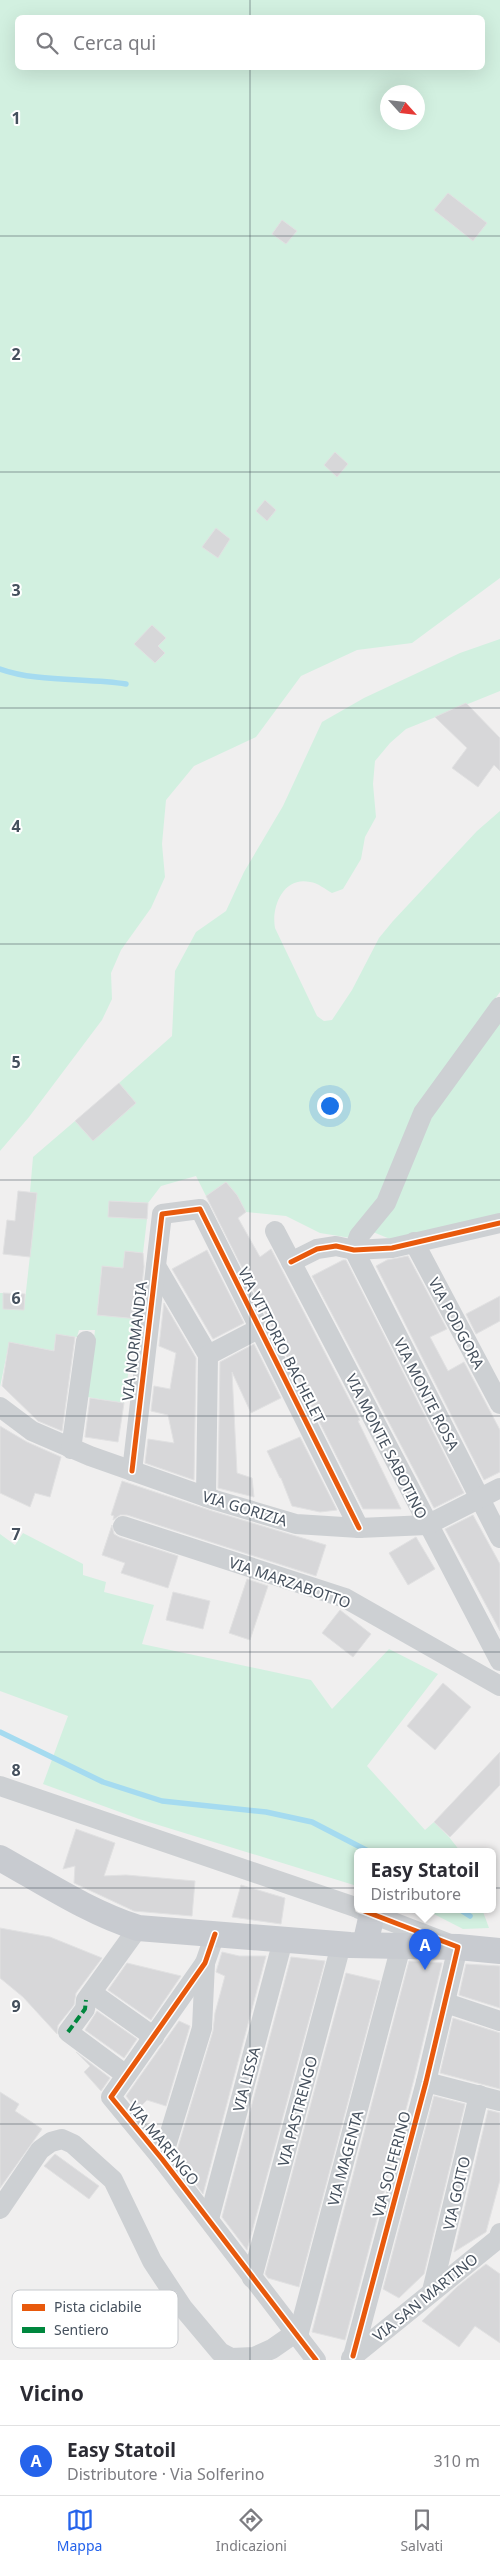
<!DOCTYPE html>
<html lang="it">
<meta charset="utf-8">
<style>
body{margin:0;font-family:"Noto Sans",sans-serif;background:#f7f7f7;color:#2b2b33}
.compass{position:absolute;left:380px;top:85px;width:45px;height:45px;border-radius:50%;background:#fff;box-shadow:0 5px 20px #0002;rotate:117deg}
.you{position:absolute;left:329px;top:1105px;width:18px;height:18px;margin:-12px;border:4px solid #fff;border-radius:50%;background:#1a73e8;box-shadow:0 0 0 8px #1a73e833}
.badge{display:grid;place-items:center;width:32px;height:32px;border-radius:50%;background:#2563eb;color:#fff;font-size:16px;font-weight:700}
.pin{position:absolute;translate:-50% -41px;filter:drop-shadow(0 1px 2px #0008)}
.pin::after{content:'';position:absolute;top:26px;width:18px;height:15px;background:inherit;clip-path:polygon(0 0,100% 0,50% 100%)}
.popup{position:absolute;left:354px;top:1848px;width:142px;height:65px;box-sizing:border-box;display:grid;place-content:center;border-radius:8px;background:#fff;filter:drop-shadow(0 1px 4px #0005);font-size:16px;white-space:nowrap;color:#7c7c81}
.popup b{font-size:19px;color:#2b2b33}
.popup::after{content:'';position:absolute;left:50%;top:100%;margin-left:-10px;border:10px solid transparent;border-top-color:#fff}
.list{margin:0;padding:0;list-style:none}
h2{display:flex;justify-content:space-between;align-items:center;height:65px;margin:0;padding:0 20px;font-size:21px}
h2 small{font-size:16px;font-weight:400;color:#7c7c81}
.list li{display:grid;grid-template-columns:32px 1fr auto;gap:15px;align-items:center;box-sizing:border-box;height:70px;padding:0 20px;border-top:1px solid #e1e1e2}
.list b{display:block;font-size:19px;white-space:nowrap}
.list p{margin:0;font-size:16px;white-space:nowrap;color:#7c7c81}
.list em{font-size:16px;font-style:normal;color:#7c7c81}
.icon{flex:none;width:28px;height:28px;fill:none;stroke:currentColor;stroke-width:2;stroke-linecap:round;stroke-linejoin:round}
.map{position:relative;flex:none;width:500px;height:2360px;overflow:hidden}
.search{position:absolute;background:#fff;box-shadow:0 5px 20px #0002;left:15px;right:15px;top:15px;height:55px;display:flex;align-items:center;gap:12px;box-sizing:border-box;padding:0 18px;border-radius:8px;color:#7c7c81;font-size:19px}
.sheet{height:135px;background:#fff}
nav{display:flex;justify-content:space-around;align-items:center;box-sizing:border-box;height:70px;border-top:1px solid #e1e1e2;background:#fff;font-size:14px;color:#7c7c81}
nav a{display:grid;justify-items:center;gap:2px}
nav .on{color:#2563eb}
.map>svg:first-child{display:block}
</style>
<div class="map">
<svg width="500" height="2360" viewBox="0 0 500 2360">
<rect width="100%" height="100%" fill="#f0efef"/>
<g fill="#d2f0e0" fill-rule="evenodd">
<path d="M0 0H500V578L412 643 357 650 301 676 256 737 194 766 166 800 162 844 165 877 151 908 121 950 111 973 112 999 102 1020 29 1117 0 1151ZM18 18H482V68H18ZM388 92H418V122H388Z"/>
<path d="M500 639V691L406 729 390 743 375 761 373 784 376 817 365 837 361 859 343 889 332 893C325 889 318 883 310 882 284 876 271 906 275 928L317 1016 324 1021 332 1020 352 990 379 938 393 921 477 831 500 811V992L417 1107 378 1202 351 1238 320 1233 286 1216 246 1212 237 1195 226 1182 206 1196 196 1176 161 1186 148 1203 110 1201 109 1217 147 1219 143 1253 125 1251 123 1268 102 1266 97 1314 136 1319 124 1403 87 1397 95 1330H79L77 1337 56 1335 43 1419 9 1343 0 1387V1293H3V1309H24L37 1193 30 1192 33 1157 75 1121 93 1141 136 1103 119 1083 172 1036 175 971 196 932 226 911 244 872 283 806 322 722 364 698 460 653Z"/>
<polygon points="500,1019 500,1215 395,1241 373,1232 429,1113"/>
<polygon points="23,1533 83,1564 83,1575 106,1582 104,1592 154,1605 142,1644 311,1680 332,1709 389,1649 438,1674 367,1766 425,1830 434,1822 449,1837 460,1851 358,1851 357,1886 139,1819 43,1784 68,1716 0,1691 0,1534 15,1545"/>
<polygon points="424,1909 482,1909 489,1928 463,1929"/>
</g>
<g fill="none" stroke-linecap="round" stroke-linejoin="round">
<g stroke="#a5dbf0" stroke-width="5.5">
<path d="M0 669C35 682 87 678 126 684"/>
<polyline points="0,1732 103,1782 162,1801 266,1812 312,1822 368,1851"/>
<polyline points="459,1909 470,1916"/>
</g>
</g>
<g fill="#d7d7d9" stroke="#e1e1e2">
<polygon points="448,193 487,223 473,241 434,210"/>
<polygon points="282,220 297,231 286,244 272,234"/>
<polygon points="335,452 348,464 337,477 324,465"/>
<polygon points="265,500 276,510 267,521 256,511"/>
<polygon points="216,528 230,539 218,558 202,547"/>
<polygon points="152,625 166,638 158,646 165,653 155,663 134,644"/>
<polygon points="466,703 500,738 500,771 494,765 478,787 452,768 467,748 435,717"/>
<polygon points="119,1083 136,1103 93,1141 75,1121"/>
<polygon points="226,1182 237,1195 246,1212 238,1218 260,1257 271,1249 360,1420 358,1421 401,1509 363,1509 206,1196"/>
<polygon points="18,1191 37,1193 30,1257 3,1254 7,1220 15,1221"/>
<polygon points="109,1201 148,1203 147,1219 108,1217"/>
<polygon points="207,1250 244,1323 213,1339 172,1269"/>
<polygon points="125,1251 143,1253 144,1267 138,1319 97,1315 102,1266 123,1268"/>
<polygon points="408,1256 447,1329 430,1337 448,1371 464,1362 500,1430 500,1472 484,1480 376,1266 387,1260"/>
<polygon points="343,1260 346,1260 464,1493 434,1508 312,1276"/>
<polygon points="3,1293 25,1294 24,1310 3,1309"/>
<polygon points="500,1296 500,1321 476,1334 466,1314"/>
<polygon points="164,1303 196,1358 194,1480 145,1463 148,1439 174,1443 168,1415 151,1411 154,1386 170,1389 176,1353 159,1346"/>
<polygon points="56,1334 75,1337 62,1431 38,1421 2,1386 9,1342 54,1351"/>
<polygon points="254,1344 281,1398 251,1413 232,1372 237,1473 252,1478 254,1497 218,1488 220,1362"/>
<polygon points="90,1398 124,1403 118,1442 85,1437"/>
<polygon points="0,1426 27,1442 61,1457 50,1497 35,1493 30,1507 0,1493"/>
<polygon points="300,1437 337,1510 320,1512 292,1506 281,1478 280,1478 267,1451"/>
<polygon points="122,1481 212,1511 326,1545 316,1576 127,1515 120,1515 113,1520 114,1516 111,1515"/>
<polygon points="473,1515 500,1564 500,1631 445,1529"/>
<polygon points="112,1525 114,1534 119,1537 178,1556 168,1588 121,1573 125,1563 102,1555"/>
<polygon points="416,1537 435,1569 408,1585 389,1553"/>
<polygon points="247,1579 268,1586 250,1640 229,1633"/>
<polygon points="173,1592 210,1601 203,1629 166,1620"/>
<polygon points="340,1610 371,1634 353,1657 322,1633"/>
<polygon points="443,1683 471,1707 435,1750 407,1726"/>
<polygon points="500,1752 500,1785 450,1837 434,1822"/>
<polygon points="76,1829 115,1843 104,1876 126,1875 195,1881 192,1916 134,1911 74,1883 75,1866 63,1869"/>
<polygon points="241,1885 285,1898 281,1924 232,1917"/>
<polygon points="0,1928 50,1937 102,1958 76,1993 74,2005 58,2025 57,2034 23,1997 0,1978"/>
<polygon points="222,1952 239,1956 266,1956 203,2194 175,2157 213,2031 215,2013 225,1976 216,1972"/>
<polygon points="291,1957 325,1961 247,2250 222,2217"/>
<polygon points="409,1961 442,1963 414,2079 345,2340 312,2332"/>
<polygon points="127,1963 181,1976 151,2020 108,1990"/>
<polygon points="466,1964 500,1966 500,2008 459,1995"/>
<polygon points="346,1973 380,1981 299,2287 268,2278 265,2274"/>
<polygon points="97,2011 137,2039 124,2058 85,2030"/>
<polygon points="453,2018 500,2033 500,2089 440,2073"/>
<polygon points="179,2021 190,2026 166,2106 147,2100 137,2110 126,2096"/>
<polygon points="76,2052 110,2078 101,2091 84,2072 90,2066"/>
<polygon points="0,2092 19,2104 15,2111 42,2129 0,2188"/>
<polygon points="434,2096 465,2104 424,2274 399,2298 383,2289"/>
<polygon points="488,2110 500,2113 500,2180 486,2232 454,2252"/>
<polygon points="55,2154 99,2186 89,2199 44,2166"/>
<polygon points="486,2264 500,2274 500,2343 475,2326 459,2347 422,2321 457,2287"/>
</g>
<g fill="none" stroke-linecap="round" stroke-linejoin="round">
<g stroke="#cdd0d3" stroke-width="20">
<polyline points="500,1007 423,1113 386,1203 359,1236 354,1250 500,1538"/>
<polyline points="275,1231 500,1661"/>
<polyline points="414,1242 500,1404"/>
<polyline points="291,1262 317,1249 336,1246 354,1250 392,1248 500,1223"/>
<polyline points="156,1266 208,1355 206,1497"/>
<polyline points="208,1355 260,1328"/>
<polyline points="0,1407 32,1431 90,1456 215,1500 296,1524 359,1528 427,1525 500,1488"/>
<polyline points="71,1449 86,1341"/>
<polyline points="132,1471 162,1214 200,1209 359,1528"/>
<polyline points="123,1526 345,1598 500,1686"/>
<polyline points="0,1786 358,1908"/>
<polyline points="215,1934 205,1963 111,2097 162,2159 316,2360"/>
<polyline points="92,1993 154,2037"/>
<polyline points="446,2003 500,2021"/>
<polyline points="126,2075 68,2032 85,2009 86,2000 138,1928"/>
<polyline points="426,2082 500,2101"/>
<polyline points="162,2159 202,2028 205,1963"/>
<polyline points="0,2209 40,2150 51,2142 62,2139 73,2144 113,2180 152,2261 183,2308 220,2352 231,2358 254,2357 272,2349 295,2333"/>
<polyline points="209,2219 283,1940"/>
<polyline points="252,2278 341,1945"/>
<polyline points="432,2291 479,2095"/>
<polyline points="298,2336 401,1946"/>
<polyline points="353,2356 426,2082 458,1947 359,1909"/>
<polyline points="351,2358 499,2238 500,2233"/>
</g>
<g stroke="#c8cbd0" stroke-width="26">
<path d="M0 1858C45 1883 88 1912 138 1928L350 1945 458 1947 500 1951"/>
<polyline points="365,1945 372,1914"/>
</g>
<polyline stroke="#00873e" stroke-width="4" stroke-dasharray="8 4" stroke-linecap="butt" points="68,2032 85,2009 86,2000"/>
<g stroke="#fff" stroke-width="8">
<g id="cycleway">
<polyline points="291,1262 317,1249 336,1246 354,1250 392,1248 500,1223"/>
<polyline points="132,1471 162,1214 200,1209 359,1528"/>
<polyline points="215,1934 205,1963 111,2097 162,2159 316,2360"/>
<polyline points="353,2356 426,2082 458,1947 359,1909"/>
</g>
</g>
<use href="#cycleway" stroke="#e8590c" stroke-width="5"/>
</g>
<path fill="none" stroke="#45505d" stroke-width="1" stroke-opacity="0.55" d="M250 0V18M250 68V2360M0 236H500M0 472H500M0 708H500M0 944H500M0 1180H500M0 1416H500M0 1652H500M0 1888H500M0 2124H500"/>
<g text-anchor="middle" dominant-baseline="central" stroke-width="4" stroke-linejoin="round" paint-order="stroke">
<g font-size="15" fill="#45505d" stroke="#fff">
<text transform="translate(457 1323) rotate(62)">VIA PODGORA</text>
<text transform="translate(134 1341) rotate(-83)">VIA NORMANDIA</text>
<text transform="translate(282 1345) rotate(63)">VIA VITTORIO BACHELET</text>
<text transform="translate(427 1394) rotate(63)">VIA MONTE ROSA</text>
<text transform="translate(387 1446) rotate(63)">VIA MONTE SABOTINO</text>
<text transform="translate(245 1508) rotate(17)">VIA GORIZIA</text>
<text transform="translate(290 1582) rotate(19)">VIA MARZABOTTO</text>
<text transform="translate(246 2079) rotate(-75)">VIA LISSA</text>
<text transform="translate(297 2111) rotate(-75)">VIA PASTRENGO</text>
<text transform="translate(164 2143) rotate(51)">VIA MARENGO</text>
<text transform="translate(345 2158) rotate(-75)">VIA MAGENTA</text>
<text transform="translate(391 2164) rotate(-75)">VIA SOLFERINO</text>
<text transform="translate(456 2193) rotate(-77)">VIA GOITO</text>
<text transform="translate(425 2297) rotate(-39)">VIA SAN MARTINO</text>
</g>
</g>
<rect x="12" y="2290" width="166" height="58" rx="8" fill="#fff" stroke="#c7cace" stroke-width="1"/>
<rect x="22" y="2304" width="23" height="7" fill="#e8590c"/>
<rect x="22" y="2327" width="23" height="6" fill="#00873e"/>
<g font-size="14" fill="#45505d">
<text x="54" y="2312">Pista ciclabile</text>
<text x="54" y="2335">Sentiero</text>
</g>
<g font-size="16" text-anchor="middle" font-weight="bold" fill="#45505d" stroke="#fff" stroke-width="4" stroke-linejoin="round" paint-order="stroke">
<text x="16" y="124">1</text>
<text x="16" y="360">2</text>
<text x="16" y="596">3</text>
<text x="16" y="832">4</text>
<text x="16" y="1068">5</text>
<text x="16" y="1304">6</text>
<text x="16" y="1540">7</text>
<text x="16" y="1776">8</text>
<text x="16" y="2012">9</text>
</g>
</svg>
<svg class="compass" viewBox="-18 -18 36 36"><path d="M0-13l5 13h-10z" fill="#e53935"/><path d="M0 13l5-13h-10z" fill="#7c7c81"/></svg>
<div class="you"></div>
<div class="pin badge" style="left:425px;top:1970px">A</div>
<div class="popup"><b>Easy Statoil</b>Distributore</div>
<div class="search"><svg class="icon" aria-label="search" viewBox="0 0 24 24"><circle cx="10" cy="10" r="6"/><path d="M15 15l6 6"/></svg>Cerca qui</div>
</div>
<section class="sheet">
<h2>Vicino<small></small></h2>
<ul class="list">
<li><span class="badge">A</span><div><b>Easy Statoil</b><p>Distributore · Via Solferino</p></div><em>310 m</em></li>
</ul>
</section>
<nav>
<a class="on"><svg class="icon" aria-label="map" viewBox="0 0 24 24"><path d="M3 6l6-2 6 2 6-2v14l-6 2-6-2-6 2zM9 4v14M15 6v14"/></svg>Mappa</a>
<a><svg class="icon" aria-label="directions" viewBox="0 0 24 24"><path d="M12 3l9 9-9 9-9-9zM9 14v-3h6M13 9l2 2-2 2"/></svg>Indicazioni</a>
<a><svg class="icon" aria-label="saved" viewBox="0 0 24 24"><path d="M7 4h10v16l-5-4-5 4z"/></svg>Salvati</a>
</nav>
